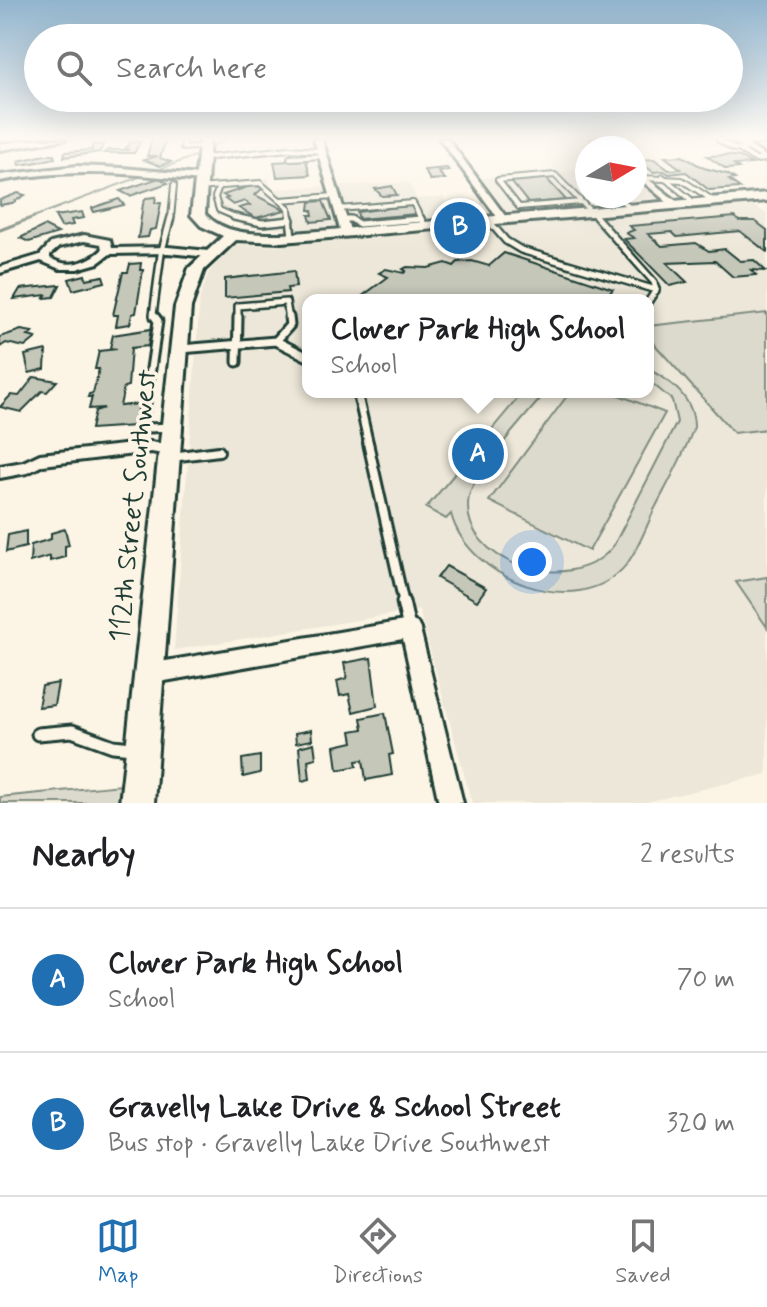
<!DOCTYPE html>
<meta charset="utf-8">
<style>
body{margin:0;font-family:Mynerve,sans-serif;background:#f2f2f2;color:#202124}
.compass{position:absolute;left:575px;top:136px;width:72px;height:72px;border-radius:50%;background:#fff;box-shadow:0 8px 32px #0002;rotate:80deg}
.you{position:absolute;left:532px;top:562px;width:28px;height:28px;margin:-20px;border:6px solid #fff;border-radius:50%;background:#1a73e8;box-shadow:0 0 0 12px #1a73e833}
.badge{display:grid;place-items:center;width:52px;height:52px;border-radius:50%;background:#1f6fb2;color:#fff;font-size:26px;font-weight:700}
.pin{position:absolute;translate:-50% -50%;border:4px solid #fff;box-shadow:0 2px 8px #0006}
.popup{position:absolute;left:302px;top:294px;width:352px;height:104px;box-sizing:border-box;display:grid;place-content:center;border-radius:16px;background:#fff;filter:drop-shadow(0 2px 6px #0005);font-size:26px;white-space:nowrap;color:#757577}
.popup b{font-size:30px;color:#202124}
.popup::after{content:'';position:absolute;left:50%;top:100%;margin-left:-16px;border:16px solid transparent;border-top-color:#fff}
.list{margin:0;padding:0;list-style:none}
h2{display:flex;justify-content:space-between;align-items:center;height:104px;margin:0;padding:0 32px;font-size:34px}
h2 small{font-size:26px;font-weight:400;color:#757577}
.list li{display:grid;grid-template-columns:52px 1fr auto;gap:24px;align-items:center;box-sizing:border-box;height:144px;padding:0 32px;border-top:2px solid #e0e0e0}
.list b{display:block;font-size:30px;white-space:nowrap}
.list p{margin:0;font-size:26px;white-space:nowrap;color:#757577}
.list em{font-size:26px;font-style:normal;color:#757577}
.icon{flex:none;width:44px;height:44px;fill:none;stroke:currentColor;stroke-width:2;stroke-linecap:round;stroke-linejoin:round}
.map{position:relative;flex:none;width:767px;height:803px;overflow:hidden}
.search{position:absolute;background:#fff;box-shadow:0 8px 32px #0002;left:24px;right:24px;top:24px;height:88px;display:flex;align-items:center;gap:20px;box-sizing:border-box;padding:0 28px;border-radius:44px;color:#757577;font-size:30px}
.sheet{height:392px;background:#fff}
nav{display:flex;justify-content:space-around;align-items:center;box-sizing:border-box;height:112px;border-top:2px solid #e0e0e0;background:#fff;font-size:22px;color:#757577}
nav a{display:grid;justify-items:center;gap:4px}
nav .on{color:#1f6fb2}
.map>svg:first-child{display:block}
</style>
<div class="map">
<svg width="767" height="803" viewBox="0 0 767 803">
<rect width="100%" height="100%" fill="#fcf5e5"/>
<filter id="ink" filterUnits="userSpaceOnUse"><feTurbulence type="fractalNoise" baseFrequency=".0125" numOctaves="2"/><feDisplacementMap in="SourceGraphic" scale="16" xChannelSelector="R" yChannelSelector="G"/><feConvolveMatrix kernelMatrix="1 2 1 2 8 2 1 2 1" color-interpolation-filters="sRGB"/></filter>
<g filter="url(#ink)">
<g fill="#ece7d8" fill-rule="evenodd">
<polygon points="587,170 587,196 635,196 635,177 661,198 290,230 244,226 218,214 213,204 214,182 269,178 271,189 408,182 417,199 443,197 447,205 498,201 482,178"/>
<path d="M752 204 767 214V774L642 803H472L419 610 174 650 200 297 209 272 230 247 240 244 274 246ZM308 300H648V392H308Z"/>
</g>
<g fill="#dcdacc" stroke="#7e8c80" stroke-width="2">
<polygon points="767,313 767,429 734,433 648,337 648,326"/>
<path d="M648 369C671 381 694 398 694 427 684 455 668 483 654 510 646 528 638 550 626 565 578 623 468 579 451 514L446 519 426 508 523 392H546C528 414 474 472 469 496 456 564 575 599 614 545L677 422 672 400 648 380Z"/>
<polygon points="570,392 611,392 665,413 589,551 489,501"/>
<polygon points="767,577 767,627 736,582"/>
<polygon points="121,785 119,803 0,803 0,797"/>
</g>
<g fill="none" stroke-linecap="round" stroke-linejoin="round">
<polyline stroke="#758479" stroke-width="2" points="28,219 195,156 226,139"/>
<polyline stroke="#758479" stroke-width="3" points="0,230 34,217"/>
</g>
<g fill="#c5c7b9" stroke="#1f3d34" stroke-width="2">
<polygon points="152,139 166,139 160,158 171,162 160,166 144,160 158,156 147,156"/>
<polygon points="131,142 140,142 134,153 104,153 108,150 129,150 125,149"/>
<polygon points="103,144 100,152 64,157 65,152 92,150 92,145"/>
<polygon points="45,155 54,155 55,158 33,163 19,165 18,161"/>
<polygon points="726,155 740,157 752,164 734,165 739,168 726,169 707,156"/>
<polygon points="682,156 704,168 727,174 735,179 729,180 740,188 709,190 686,172 669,174 664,171 653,172 638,160 654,159 669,170 681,169 665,157"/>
<polygon points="306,160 310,175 277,177 274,162"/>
<polygon points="447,168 449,171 438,172 445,179 430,180 424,170"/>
<polygon points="545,177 566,200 528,203 510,180"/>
<polygon points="159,178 168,183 130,196 120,191"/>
<polygon points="254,185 263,188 255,195 285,210 256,218 239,208 250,205 245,201 233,205 225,199 228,198 223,195"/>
<polygon points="392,186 397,195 382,196 375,189"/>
<polygon points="18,193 25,195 12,203 0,205 0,200"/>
<polygon points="156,197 155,203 161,203 156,229 150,230 148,237 138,238 143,204 146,198"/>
<polygon points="119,199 124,205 94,212 92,208"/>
<polygon points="323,201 331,220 311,222 309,215 313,215 312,210 309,210 310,202"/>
<polygon points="412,205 417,214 359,219 357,212"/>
<polygon points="82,212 84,218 71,220 73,225 61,227 55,216"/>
<polygon points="735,217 739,221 755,221 767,230 767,252 740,231 677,237 672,232 648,234 662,246 696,243 709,251 725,249 740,261 754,260 766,271 751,270 756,275 733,277 715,261 667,263 687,282 670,286 624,239 634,238 626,233 634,230 629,226"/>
<polygon points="44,226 58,233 29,242 20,238"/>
<polygon points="504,253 613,289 604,300 357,300 388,277 379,273 386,269 404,273 406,271 403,269 407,267 428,268 446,263 454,266 458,262 472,261 489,266"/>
<polygon points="141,263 140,270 143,270 136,313 132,314 130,324 116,326 118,315 113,315 123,272 128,272 130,264"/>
<polygon points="294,271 296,287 287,288 288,292 225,298 225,279"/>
<polygon points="85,275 86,279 103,276 105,282 73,290 69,279"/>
<polygon points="60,285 54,297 44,298 46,295 14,299 20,289"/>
<polygon points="151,329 148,346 131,348 128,386 124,387 120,406 139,404 135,426 91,429 95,411 104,408 89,409 92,397 88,397 89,394 93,393 99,369 95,369 99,351 117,349 110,348 113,335"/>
<polygon points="21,330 33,332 28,336 36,338 25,347 6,343 0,347 0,337"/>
<polygon points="46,350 45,369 29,373 25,355"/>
<polygon points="34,377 57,381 47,392 42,391 21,412 0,407 11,395 19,396"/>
<polygon points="65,529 69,545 65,546 65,557 50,561 50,556 30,562 31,545 51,539 51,533"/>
<polygon points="26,531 26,547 6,552 8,535"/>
<polygon points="446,566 486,588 477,601 437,578"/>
<polygon points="371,658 377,706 353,712 349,694 340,696 337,681 347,678 344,663"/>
<polygon points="58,683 54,705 38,707 42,686"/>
<polygon points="385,713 393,754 389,755 392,775 366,780 363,760 356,761 357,766 338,770 335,746 353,742 351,731 363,729 361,718"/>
<polygon points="311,730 312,740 296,743 295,733"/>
<polygon points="314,743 316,758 308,760 310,779 302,781 299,747"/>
<polygon points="260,756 260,773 243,777 242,759"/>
</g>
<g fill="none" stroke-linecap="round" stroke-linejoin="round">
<g stroke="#1f3d34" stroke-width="8">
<g id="lane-far4">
<polyline points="719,140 734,149 748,148"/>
<polyline points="184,143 183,148 204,146"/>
<polyline points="740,143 767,141"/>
<polyline points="740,150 756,160 767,159"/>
<polyline points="203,158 289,149 322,151"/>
<polyline points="290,158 323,156"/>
<polyline points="663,177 695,203"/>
<polyline points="644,178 682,180 714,201"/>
<polyline points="219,187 215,197 219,210 240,219"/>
<polyline points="198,188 260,183 289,208 290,219"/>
<polyline points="617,196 630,208"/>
<polyline points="280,200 335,196"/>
<polyline points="581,202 519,207 498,180 555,175 598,219"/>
<polyline points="338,209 413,203 421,219"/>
<polyline points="171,219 174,185"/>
<polyline points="342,219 351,219"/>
<polyline points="418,219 421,219"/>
</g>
</g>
<g stroke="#1f3d34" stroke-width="10">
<g id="lane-far3">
<polyline points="234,217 262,223 291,220"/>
<polyline points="290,217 292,237"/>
<polyline points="420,217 425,226"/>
<polyline points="596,217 654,282 656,290"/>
<polyline points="342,219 351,219 359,224 421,219"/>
<polyline points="488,220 506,241 521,250 656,290"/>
<polyline points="648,302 656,290"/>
<polyline points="157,319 153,315 161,254 171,217"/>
<polyline points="238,319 238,306 286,302 289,319"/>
</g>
</g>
<g stroke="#1f3d34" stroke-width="13">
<g id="lane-far2">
<polyline points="155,317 158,321 143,423 149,428 171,427"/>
<polyline points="276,341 290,325 289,317"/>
<polyline points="181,349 276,341 308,357"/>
<polyline points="237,362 238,317"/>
<polyline points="357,392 369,445"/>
</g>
</g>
<g stroke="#1f3d34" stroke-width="14">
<g id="lane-far1">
<polyline points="368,443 404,604"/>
<polyline points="171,457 219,451"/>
</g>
</g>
<g stroke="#1f3d34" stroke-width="17">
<g id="lane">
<polyline points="403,602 409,628"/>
<polyline points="38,734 72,731 113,746 132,748"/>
</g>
</g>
<g stroke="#1f3d34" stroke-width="6">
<g id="street">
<polygon points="314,139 322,139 351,233 349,235 341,233"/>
<polygon points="440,139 448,139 506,217 506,221 500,221"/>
<polygon points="592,139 601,139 611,148 602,148"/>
<polygon points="729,139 738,139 767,157 767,162"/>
<path d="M77 166 123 168 199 175 203 178 199 181C130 173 69 168 0 181V175Z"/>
<polygon points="635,169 679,203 679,207 673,207 635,175"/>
<path d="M84 235 110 240 112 248 168 247 209 251 214 254 209 257 168 253 110 254 98 263 77 269H60L41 261 0 273V267L40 255 51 243ZM84 241 101 244 102 250C87 263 68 269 50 258V255L59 247Z"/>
<polygon points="151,442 174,446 177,450 174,454 169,455 151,452 43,465 27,473 0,478 0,466 23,462 40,454"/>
<polygon points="410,620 417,623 420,629 463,803 439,803 403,639 148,684 141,681 138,674 141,667 148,664"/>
</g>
</g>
<g stroke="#1f3d34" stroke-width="6">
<g id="secondary">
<polygon points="37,139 66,139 0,150 0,144"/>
<path d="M200 139H210L205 214C225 235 255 234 282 234L767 193V201L282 242 236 240 204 270 191 307 154 803H120L175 307 189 268 223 236 201 226 191 215Z"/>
</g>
</g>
<use href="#lane-far4" stroke="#fcf5e5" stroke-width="4"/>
<use href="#lane-far3" stroke="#fcf5e5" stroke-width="5"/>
<use href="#lane-far2" stroke="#fcf5e5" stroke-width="7"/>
<use href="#lane-far1" stroke="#fcf5e5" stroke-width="8"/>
<use href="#lane" stroke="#fcf5e5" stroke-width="11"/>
<use href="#street" fill="#fcf5e5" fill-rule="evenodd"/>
<use href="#secondary" fill="#fcf5e5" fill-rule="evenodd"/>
</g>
</g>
<linearGradient id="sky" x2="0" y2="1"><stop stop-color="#91b4ce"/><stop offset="0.55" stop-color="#fefaf3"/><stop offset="1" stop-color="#fefaf3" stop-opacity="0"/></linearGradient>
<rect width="767" height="251" fill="url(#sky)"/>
<g text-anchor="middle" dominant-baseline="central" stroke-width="7" stroke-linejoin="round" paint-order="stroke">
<g font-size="28" fill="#1f3d34" stroke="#fcf5e5">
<text transform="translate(134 506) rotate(-84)">112th Street Southwest</text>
</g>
</g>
</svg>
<svg class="compass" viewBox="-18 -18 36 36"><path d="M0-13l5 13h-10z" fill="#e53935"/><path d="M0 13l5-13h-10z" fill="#757577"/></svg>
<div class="you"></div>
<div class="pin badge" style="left:478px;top:454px">A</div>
<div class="popup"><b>Clover Park High School</b>School</div>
<div class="pin badge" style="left:460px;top:228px">B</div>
<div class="search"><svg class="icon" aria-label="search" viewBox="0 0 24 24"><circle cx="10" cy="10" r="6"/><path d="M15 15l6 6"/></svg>Search here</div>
</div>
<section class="sheet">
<h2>Nearby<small>2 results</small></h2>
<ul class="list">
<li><span class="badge">A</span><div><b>Clover Park High School</b><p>School</p></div><em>70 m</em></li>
<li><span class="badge">B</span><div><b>Gravelly Lake Drive &amp; School Street</b><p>Bus stop · Gravelly Lake Drive Southwest</p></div><em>320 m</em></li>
</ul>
</section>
<nav>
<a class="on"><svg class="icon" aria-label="map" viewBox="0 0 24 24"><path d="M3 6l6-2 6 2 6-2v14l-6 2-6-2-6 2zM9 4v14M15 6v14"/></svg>Map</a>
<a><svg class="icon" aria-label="directions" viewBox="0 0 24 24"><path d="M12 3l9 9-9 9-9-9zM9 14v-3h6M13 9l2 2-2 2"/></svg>Directions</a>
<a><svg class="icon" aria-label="saved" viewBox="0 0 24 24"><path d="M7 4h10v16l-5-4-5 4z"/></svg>Saved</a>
</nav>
